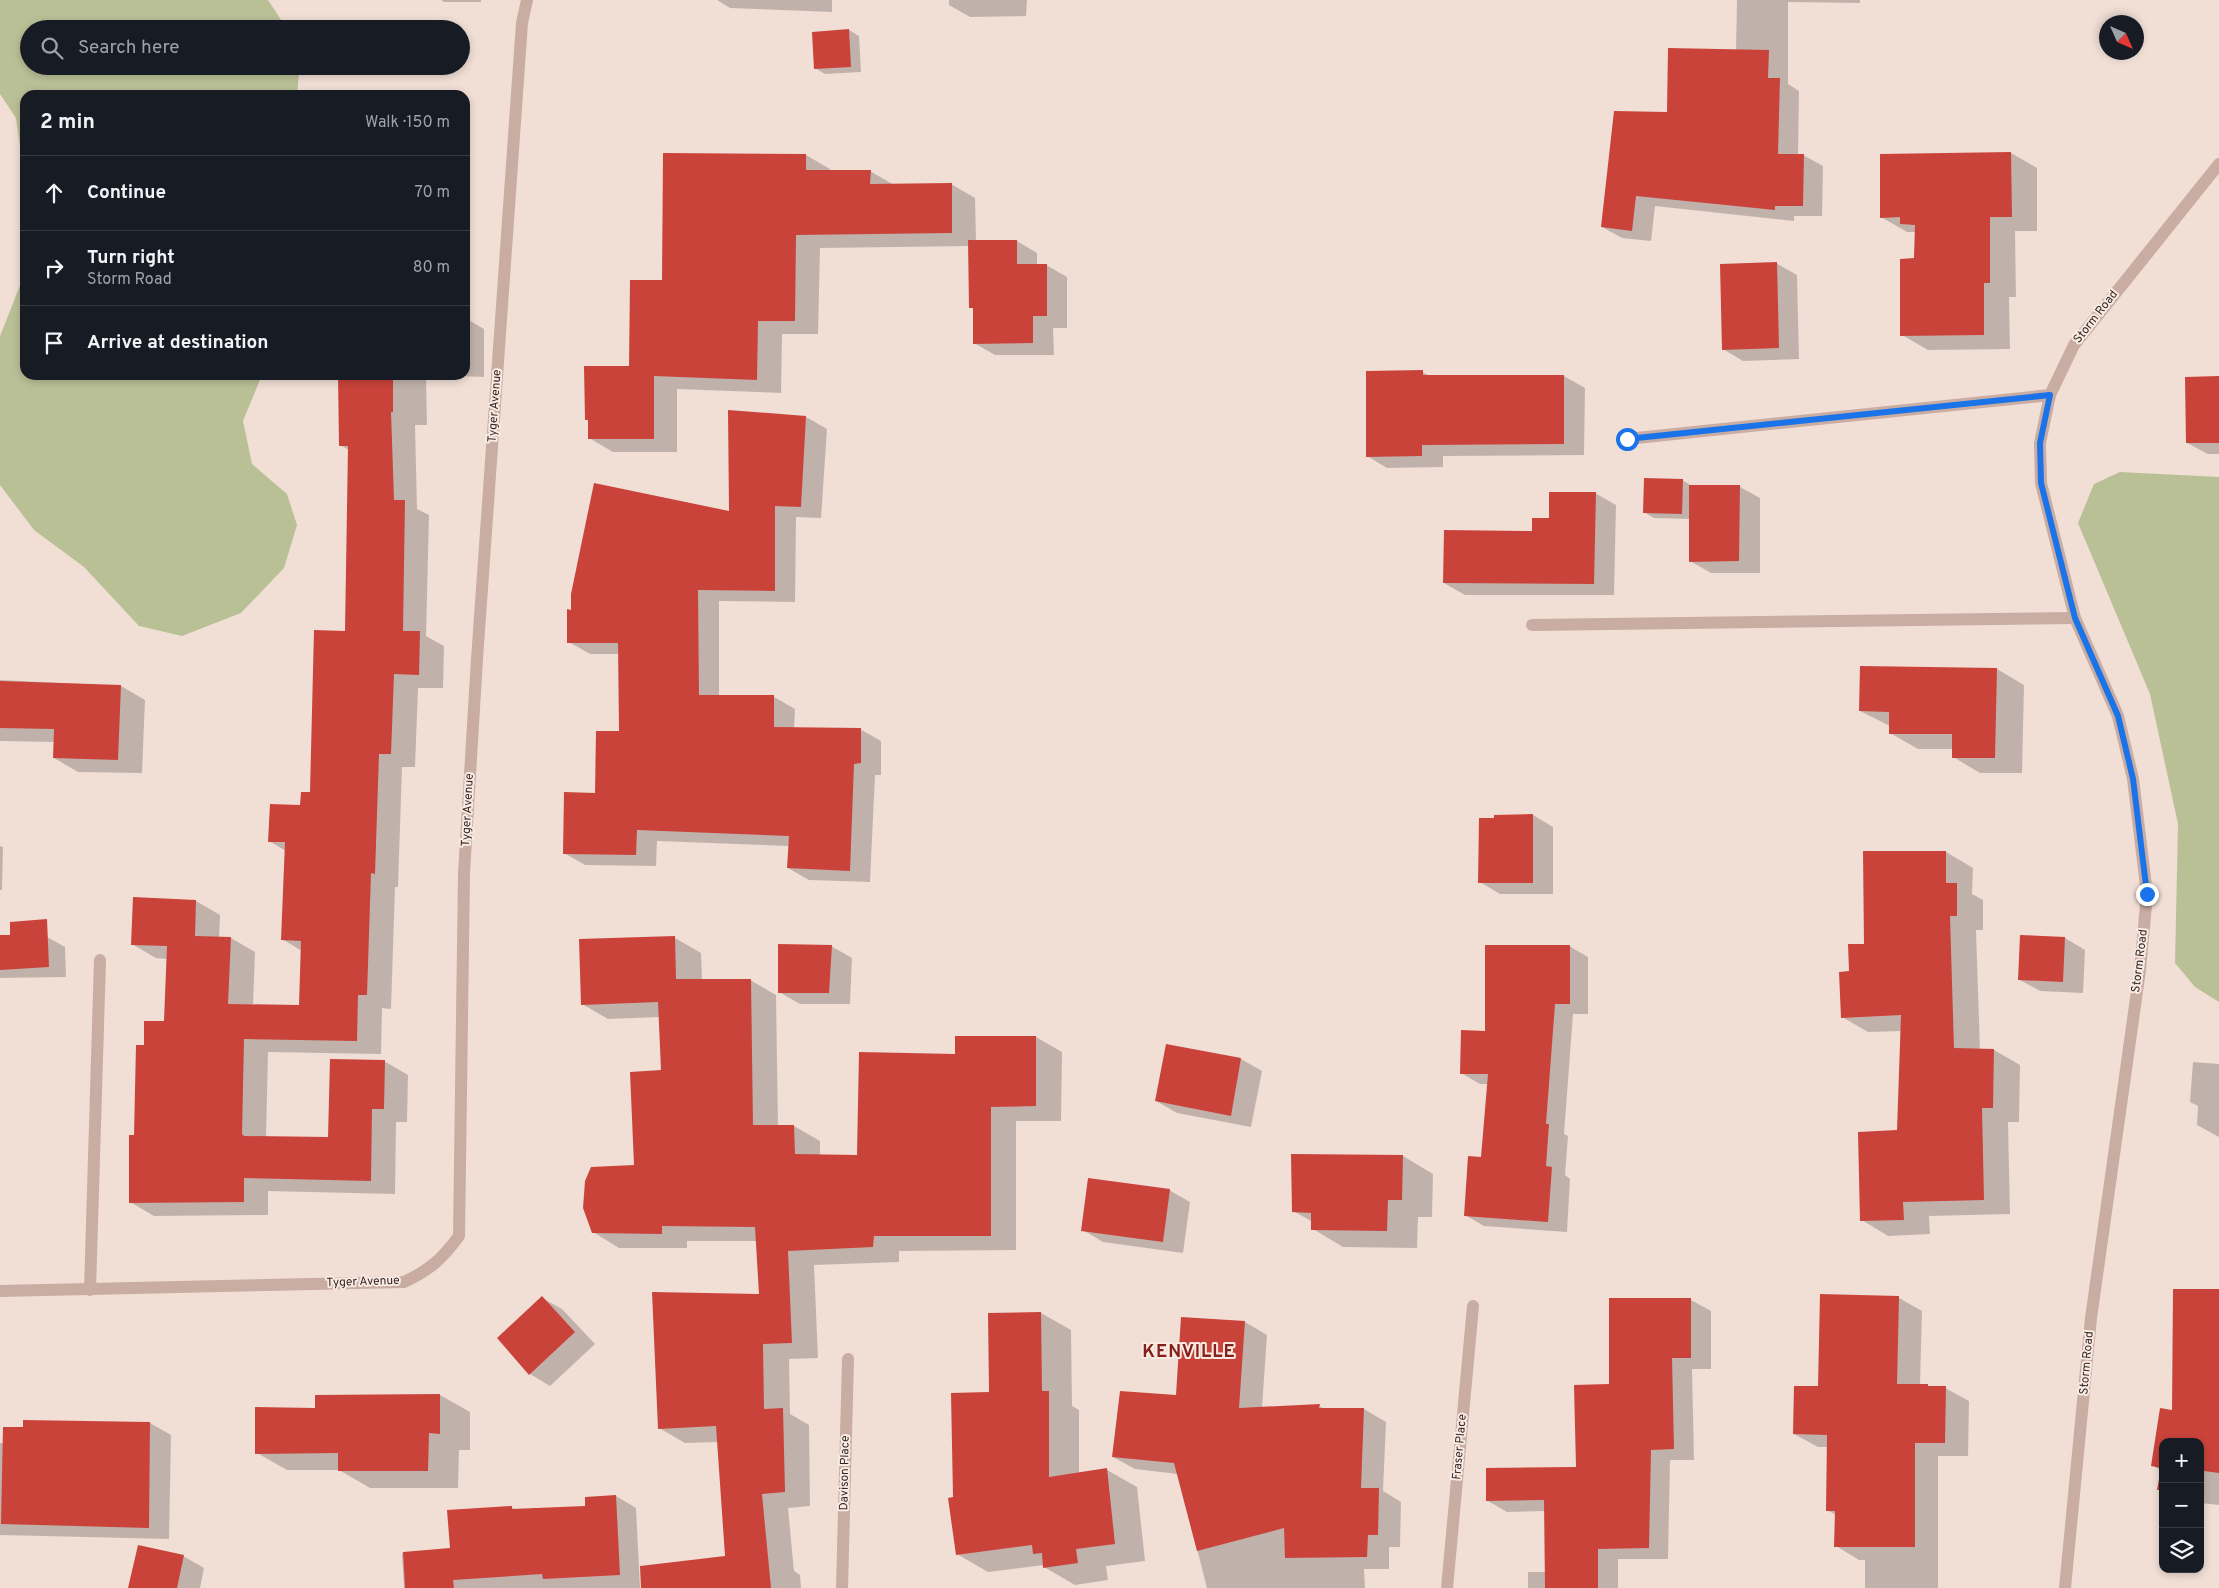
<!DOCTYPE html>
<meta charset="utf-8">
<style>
body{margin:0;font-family:Overpass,sans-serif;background:#20242c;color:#f1f3f6}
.controls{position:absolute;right:15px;bottom:15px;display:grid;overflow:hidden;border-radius:10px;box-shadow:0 2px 8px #0003}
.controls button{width:45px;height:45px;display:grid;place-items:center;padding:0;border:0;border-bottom:1px solid #363941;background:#171b24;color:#f1f3f6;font:25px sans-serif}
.compass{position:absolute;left:2099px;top:15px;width:45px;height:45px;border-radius:50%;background:#171b24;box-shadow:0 2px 8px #0003;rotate:135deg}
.stop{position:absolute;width:15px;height:15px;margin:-11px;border:4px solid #1a73e8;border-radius:50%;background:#fff}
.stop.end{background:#1a73e8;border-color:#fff;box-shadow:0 1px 5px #0008}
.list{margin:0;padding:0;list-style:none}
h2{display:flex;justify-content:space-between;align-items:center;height:65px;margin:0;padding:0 20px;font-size:21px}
h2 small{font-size:16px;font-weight:400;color:#9ea1a6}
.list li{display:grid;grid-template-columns:32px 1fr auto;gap:15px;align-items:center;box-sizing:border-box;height:75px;padding:0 20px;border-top:1px solid #363941}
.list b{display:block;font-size:19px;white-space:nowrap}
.list p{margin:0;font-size:16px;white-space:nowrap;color:#9ea1a6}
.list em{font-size:16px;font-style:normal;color:#9ea1a6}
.icon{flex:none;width:28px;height:28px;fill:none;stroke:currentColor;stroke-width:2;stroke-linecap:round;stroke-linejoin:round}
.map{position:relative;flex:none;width:2219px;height:1588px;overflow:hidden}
.search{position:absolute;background:#171b24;box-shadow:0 2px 8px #0003;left:20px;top:20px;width:450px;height:55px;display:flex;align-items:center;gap:12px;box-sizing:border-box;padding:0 18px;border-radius:28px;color:#9ea1a6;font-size:19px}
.panel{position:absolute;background:#171b24;box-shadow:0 2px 8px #0003;left:20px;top:90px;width:450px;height:290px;border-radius:15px}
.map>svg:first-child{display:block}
</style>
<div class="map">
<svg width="2219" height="1588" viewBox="0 0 2219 1588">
<rect width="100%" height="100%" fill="#f1dfd6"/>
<g fill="#bac096">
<polygon points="0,0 268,0 287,29 29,29 29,66 297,66 299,73 297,95 25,95 25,180 16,118 0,94"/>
<polygon points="25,273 25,375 262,375 243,421 252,464 287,494 297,525 284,568 241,613 182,636 139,626 84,567 34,530 0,485 0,336"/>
<polygon points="2120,472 2219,477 2219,1002 2195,987 2175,963 2178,824 2150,694 2078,523 2094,484"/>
</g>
<g fill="#0003">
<polygon points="441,0 481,0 481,2 444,2"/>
<polygon points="717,0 832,0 832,12 730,8"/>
<polygon points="949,0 1027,0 1026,16 970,17 949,5"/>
<polygon points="1737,0 1860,0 1860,3 1788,2 1788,84 1799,91 1798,155 1803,155 1823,166 1822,216 1794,216 1794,221 1655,206 1651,241 1622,238 1602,227 1668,113 1736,50"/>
<polygon points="849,30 859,36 861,72 825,74 815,68"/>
<polygon points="2011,153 2037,168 2037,231 2015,231 2016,297 2009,297 2010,349 1928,350 1902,335 1915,260 1916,232 1907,232 1881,217"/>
<polygon points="664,154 806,155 830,169 830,171 870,171 894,185 951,184 975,198 976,241 1017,241 1037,253 1037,265 1046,265 1067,277 1067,328 1053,328 1054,355 995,355 974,343 974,309 970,307 970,246 820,248 818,334 782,334 781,393 677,389 677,452 613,452 589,438 589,421 586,419 630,367 664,281"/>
<polygon points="1776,263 1797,275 1799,359 1743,361 1723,349"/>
<polygon points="465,318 484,329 484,377 428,375 465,375"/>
<polygon points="1422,372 1430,376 1564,376 1585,388 1584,455 1443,456 1443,467 1387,468 1367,456"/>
<polygon points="340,375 420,375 426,378 427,425 415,425 417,509 429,515 426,636 444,646 443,688 418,688 415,767 402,767 398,887 395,887 391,1009 382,1008 381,1054 268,1052 266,1138 330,1138 384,1061 408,1075 407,1122 396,1122 395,1194 268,1191 268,1215 154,1216 130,1202 145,1046 165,1023 167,959 156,958 132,944 196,901 220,915 219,938 231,938 255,952 253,1005 300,1006 302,951 282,939 286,851 269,841 311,793 347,632 349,450 340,445"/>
<polygon points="2219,377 2219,454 2208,454 2187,443"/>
<polygon points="730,412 806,417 827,429 821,518 796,517 795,602 719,601 719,697 774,697 795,709 794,729 860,729 881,741 881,775 875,775 870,882 809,880 788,868 789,846 657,841 656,866 585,865 564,853 597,794 620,732 619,654 590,654 569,642 572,611 730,513"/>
<polygon points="1682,480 1692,486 1740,487 1760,498 1760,573 1711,573 1690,561 1690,519 1654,518 1644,512"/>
<polygon points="1595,493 1616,505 1614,595 1465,595 1444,583 1533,532 1550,519"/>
<polygon points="1997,669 2024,685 2022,773 1980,773 1953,757 1953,749 1918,749 1890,733 1890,726 1860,711"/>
<polygon points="0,680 121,686 145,700 142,773 78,772 54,758 55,742 0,741"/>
<polygon points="1533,815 1553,827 1553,894 1500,894 1480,882 1495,820"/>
<polygon points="0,846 3,847 2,890 0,890"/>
<polygon points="1864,852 1946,852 1973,868 1972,894 1983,900 1983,930 1976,930 1980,1050 1994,1050 2020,1065 2019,1122 2008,1122 2010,1214 1929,1216 1930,1234 1888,1236 1862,1220 1899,1131 1902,1031 1868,1032 1842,1017 1851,973 1865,945"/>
<polygon points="0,937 47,937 65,947 66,977 0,978"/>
<polygon points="675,938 701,953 702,980 750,980 776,995 778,1126 794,1126 820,1141 820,1156 858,1157 956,1055 1036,1037 1062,1052 1061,1121 1016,1121 1016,1250 899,1251 899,1262 814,1265 818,1358 789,1359 790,1414 809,1425 810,1506 788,1508 794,1571 800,1575 801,1588 644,1588 727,1557 718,1442 685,1443 659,1428 760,1296 757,1241 687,1241 687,1248 619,1248 593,1232 635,1166 662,1072 660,1017 608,1019 582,1004"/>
<polygon points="2065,938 2085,950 2083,993 2040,991 2020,980"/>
<polygon points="831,946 852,958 850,1004 800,1004 779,992"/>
<polygon points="1569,946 1588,957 1588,1014 1573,1014 1564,1134 1568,1136 1565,1175 1570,1179 1567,1232 1484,1226 1465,1215 1482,1158 1489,1084 1480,1084 1461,1073 1487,1032"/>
<polygon points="1167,1046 1241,1059 1262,1071 1251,1127 1177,1113 1156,1101"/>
<polygon points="2193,1062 2219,1064 2219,1137 2197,1125 2198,1106 2190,1102"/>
<polygon points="1403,1156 1433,1174 1432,1217 1418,1217 1417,1248 1343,1247 1313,1229 1313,1222 1293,1211"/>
<polygon points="1169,1190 1190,1202 1183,1253 1103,1242 1083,1230"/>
<polygon points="2219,1290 2219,1505 2200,1503 2200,1442 2163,1442 2163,1491 2159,1489 2162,1471 2152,1465"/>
<polygon points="542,1298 562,1309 595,1344 550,1386 530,1374 499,1338"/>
<polygon points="1899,1298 1922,1311 1920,1385 1945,1388 1969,1401 1968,1456 1938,1456 1938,1588 1865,1588 1865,1560 1859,1560 1836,1546 1836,1515 1827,1510 1828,1447 1818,1447 1794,1434 1819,1388"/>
<polygon points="1611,1299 1691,1300 1711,1311 1711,1369 1692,1369 1694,1460 1670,1460 1668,1559 1618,1559 1618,1588 1528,1588 1528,1572 1546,1572 1546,1511 1507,1512 1488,1501 1577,1468 1610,1386"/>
<polygon points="1041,1313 1071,1330 1072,1406 1079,1410 1079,1474 1107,1470 1137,1487 1145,1561 1106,1566 1108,1580 1075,1585 1044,1567 1044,1565 988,1572 957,1554 954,1498 990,1393"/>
<polygon points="1182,1318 1245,1322 1267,1335 1262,1408 1319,1406 1326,1410 1364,1409 1386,1422 1383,1491 1401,1502 1400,1547 1389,1547 1389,1569 1364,1569 1365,1588 1207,1588 1178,1474 1135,1469 1113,1457 1177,1397"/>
<polygon points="440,1395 470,1412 470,1450 459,1450 458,1488 370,1488 339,1470 287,1470 257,1453 316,1409"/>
<polygon points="24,1421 150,1423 171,1435 169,1539 0,1535 0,1443 4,1443 24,1428"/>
<polygon points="616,1496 636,1508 640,1588 404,1588 402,1553 451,1549 511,1507 516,1510 587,1508"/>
<polygon points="183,1556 204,1568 200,1588 129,1588"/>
</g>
<g fill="#ca433b">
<polygon points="849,29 851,67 814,69 812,32"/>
<polygon points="1668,48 1769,50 1768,78 1780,78 1778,154 1804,154 1803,206 1775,206 1775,210 1636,196 1632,231 1601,227 1614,111 1667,112"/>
<polygon points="2011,152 2012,217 1990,217 1990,283 1984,283 1984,335 1900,336 1900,259 1914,258 1915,225 1900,224 1900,217 1880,218 1880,154"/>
<polygon points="663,153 806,154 806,170 871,170 870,184 952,183 952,233 796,235 795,321 758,321 757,380 654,376 654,439 588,439 588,420 585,420 584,366 629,366 630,280 662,280"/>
<polygon points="968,240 1017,240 1017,264 1047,264 1047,316 1033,316 1033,343 973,344 973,308 969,308"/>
<polygon points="1777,262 1779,348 1722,350 1720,264"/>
<polygon points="1423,370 1423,375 1564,375 1564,444 1422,445 1422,456 1366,457 1366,371"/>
<polygon points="338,375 393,375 393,412 391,412 394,500 405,500 403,631 420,631 419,675 394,674 391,754 379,754 375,874 371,873 367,995 358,995 357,1041 244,1039 242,1134 244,1136 328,1137 330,1059 385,1060 384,1109 372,1109 371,1181 244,1178 244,1202 129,1203 129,1135 134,1135 136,1045 144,1045 144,1021 164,1021 167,946 131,945 133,897 196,900 195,936 231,937 228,1004 299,1005 301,941 281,940 285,842 268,842 270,804 300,805 301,792 310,792 314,630 345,631 348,446 339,446"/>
<polygon points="2219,376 2219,443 2186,443 2185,377"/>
<polygon points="728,410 806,416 801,507 775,506 775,591 698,590 699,695 774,695 774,727 861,728 861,763 854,764 850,871 787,868 789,836 637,830 636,855 563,854 564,792 595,793 596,731 619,731 618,643 567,643 567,609 571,610 571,594 594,483 729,511"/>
<polygon points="1644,478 1683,479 1682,514 1643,513"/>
<polygon points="1689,485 1740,485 1739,561 1689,562"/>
<polygon points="1549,492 1596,492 1594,584 1443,583 1444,530 1532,531 1532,518 1549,518"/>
<polygon points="1860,666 1997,668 1995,758 1952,758 1952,734 1889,734 1889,712 1859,711"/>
<polygon points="0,681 121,685 118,760 53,758 54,729 0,728"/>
<polygon points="1533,814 1533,883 1478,883 1479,818 1494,818 1494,815"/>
<polygon points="1863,851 1946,851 1946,883 1957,883 1957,916 1950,916 1954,1048 1994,1049 1993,1108 1982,1108 1984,1200 1903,1202 1904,1220 1860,1221 1858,1132 1897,1130 1901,1015 1841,1018 1839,972 1849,971 1848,944 1864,944"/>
<polygon points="47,919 49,967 0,970 0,935 10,935 10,922"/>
<polygon points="2020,935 2065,937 2063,982 2018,980"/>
<polygon points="675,936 676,979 751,979 753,1125 794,1125 795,1154 857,1155 859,1052 955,1054 955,1036 1036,1036 1036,1106 991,1107 991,1236 874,1236 873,1247 788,1251 792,1343 763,1344 764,1409 783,1408 785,1492 762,1494 771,1588 641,1588 640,1566 725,1556 716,1426 658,1429 652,1292 759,1294 755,1227 662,1226 662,1234 592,1233 583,1208 585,1181 591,1167 634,1165 630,1072 661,1070 658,1002 581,1005 579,939"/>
<polygon points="778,944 832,945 829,993 778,993"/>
<polygon points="1485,945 1570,945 1570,1004 1555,1004 1546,1124 1549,1124 1546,1166 1552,1167 1548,1222 1464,1216 1468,1156 1481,1157 1488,1074 1460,1074 1461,1030 1485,1031"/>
<polygon points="1166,1044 1241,1058 1231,1116 1155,1101"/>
<polygon points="1291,1154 1403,1155 1402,1200 1388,1200 1387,1231 1311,1230 1311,1213 1292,1212"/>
<polygon points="1088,1178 1170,1189 1163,1242 1081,1231"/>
<polygon points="2173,1289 2219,1289 2219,1473 2204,1471 2201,1495 2200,1442 2163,1442 2163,1490 2157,1490 2161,1468 2151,1466 2160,1408 2172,1410"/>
<polygon points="1820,1294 1899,1296 1897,1384 1928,1384 1928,1386 1946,1386 1945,1443 1915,1443 1915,1547 1834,1547 1835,1511 1826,1511 1827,1435 1793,1434 1794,1386 1818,1386"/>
<polygon points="542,1296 575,1332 529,1375 497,1338"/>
<polygon points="1609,1298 1691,1298 1691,1358 1672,1358 1674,1449 1651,1450 1649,1548 1598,1549 1598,1588 1545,1588 1544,1500 1486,1501 1486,1468 1576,1467 1574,1385 1609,1384"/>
<polygon points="1041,1312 1042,1391 1049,1391 1049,1477 1107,1468 1115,1544 1076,1549 1078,1563 1043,1568 1042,1553 1033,1554 1032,1545 956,1555 948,1498 953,1497 951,1393 989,1392 988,1313"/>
<polygon points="1181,1317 1245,1321 1239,1408 1320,1404 1319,1408 1364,1408 1361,1488 1379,1488 1378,1535 1368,1535 1367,1557 1285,1558 1284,1528 1197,1551 1174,1463 1112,1457 1120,1391 1176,1395"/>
<polygon points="440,1394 440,1434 429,1433 428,1471 338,1471 338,1453 255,1454 255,1407 315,1408 315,1395"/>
<polygon points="23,1420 150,1422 149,1528 1,1524 3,1427 23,1427"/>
<polygon points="616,1495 620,1575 543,1579 542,1574 453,1580 454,1588 405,1588 403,1552 450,1548 447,1510 512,1506 512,1509 585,1506 585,1497"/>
<polygon points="138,1545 184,1555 177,1588 128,1588"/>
</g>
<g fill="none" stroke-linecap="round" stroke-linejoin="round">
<g stroke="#c9aca2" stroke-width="12">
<polyline points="1627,439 2050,395"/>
<polyline points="1532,625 2075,618"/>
<polyline points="90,1290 100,960"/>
<path d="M0 1291 404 1282C430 1270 442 1259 459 1236L464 873 477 659 522 23 527 0"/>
<polyline points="842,1588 848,1359"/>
<polyline points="1447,1588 1473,1306"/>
<polyline points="2065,1588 2091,1318 2140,970 2147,894 2133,779 2118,716 2075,618 2041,483 2040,443 2050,395 2074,345 2219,164"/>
</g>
</g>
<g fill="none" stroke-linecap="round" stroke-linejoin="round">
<polyline stroke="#1a73e8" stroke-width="6" points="1627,439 2050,395 2040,443 2041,483 2075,618 2118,716 2133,779 2147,894"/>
</g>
<g text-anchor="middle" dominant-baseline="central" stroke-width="4" stroke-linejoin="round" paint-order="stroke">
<g font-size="12" fill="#332624" stroke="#f9eae2">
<text transform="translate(2096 317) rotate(-52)">Storm Road</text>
<text transform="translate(495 406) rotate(-86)">Tyger Avenue</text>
<text transform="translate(468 810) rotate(-87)">Tyger Avenue</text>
<text transform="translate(2140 961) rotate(-83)">Storm Road</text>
<text transform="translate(363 1282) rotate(-2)">Tyger Avenue</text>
<text transform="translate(2087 1363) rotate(-85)">Storm Road</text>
<text transform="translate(1460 1447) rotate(-85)">Fraser Place</text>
<text transform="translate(845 1473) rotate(-89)">Davison Place</text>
</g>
<g font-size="18" font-weight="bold" letter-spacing="1" fill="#85211b" stroke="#f9eae2">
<text x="1189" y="1352">KENVILLE</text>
</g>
</g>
</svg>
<div class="controls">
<button>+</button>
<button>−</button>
<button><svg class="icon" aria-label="layers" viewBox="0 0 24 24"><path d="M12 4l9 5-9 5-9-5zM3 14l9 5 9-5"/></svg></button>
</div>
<svg class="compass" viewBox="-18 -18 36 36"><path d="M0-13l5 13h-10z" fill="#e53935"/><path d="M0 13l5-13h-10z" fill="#9ea1a6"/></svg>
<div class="stop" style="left:1627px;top:439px"></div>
<div class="stop end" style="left:2147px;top:894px"></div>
<div class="search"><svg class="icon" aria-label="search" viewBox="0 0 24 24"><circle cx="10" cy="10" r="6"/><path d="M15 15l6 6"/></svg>Search here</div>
<section class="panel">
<h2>2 min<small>Walk · 150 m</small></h2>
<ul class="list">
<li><svg class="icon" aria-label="ahead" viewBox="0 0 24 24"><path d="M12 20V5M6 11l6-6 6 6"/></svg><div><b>Continue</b></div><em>70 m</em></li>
<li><svg class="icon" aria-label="right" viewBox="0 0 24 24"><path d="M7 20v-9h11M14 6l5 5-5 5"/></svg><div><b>Turn right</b><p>Storm Road</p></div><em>80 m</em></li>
<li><svg class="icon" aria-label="arrive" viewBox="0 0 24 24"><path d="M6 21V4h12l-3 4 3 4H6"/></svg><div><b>Arrive at destination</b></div></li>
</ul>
</section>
</div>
